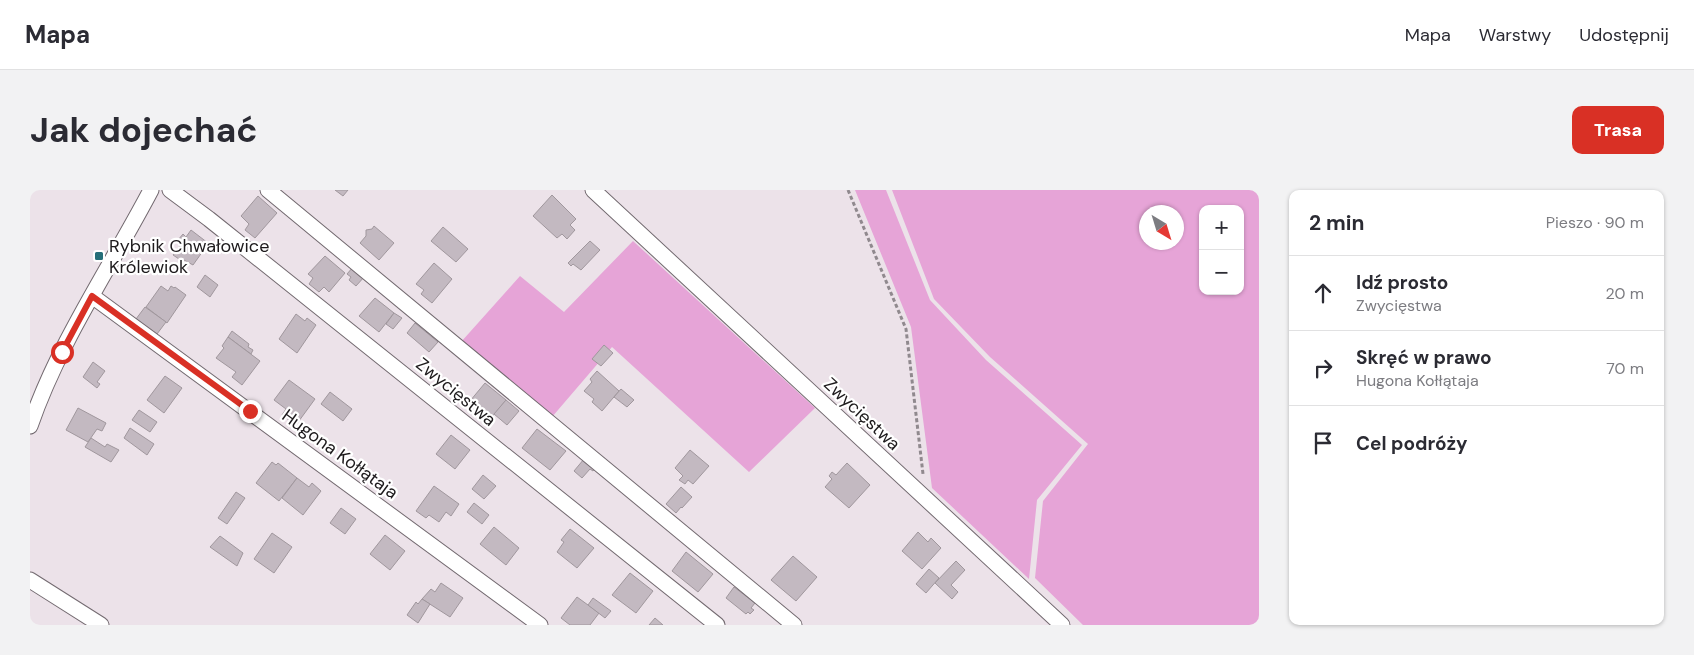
<!DOCTYPE html>
<html lang="pl">
<meta charset="utf-8">
<style>
body{margin:0;font-family:"DM Sans",sans-serif;background:#f2f2f3;color:#2b2b33}
.controls{position:absolute;right:15px;top:15px;display:grid;overflow:hidden;border-radius:10px;box-shadow:0 1px 4px #0004}
.controls button{width:45px;height:45px;display:grid;place-items:center;padding:0;border:0;border-bottom:1px solid #e1e1e2;background:#fff;color:#2b2b33;font:25px sans-serif}
.compass{position:absolute;left:1109px;top:15px;width:45px;height:45px;border-radius:50%;background:#fff;box-shadow:0 1px 4px #0004;rotate:142deg}
.stop{position:absolute;width:15px;height:15px;margin:-11px;border:4px solid #d93025;border-radius:50%;background:#fff}
.stop.end{background:#d93025;border-color:#fff;box-shadow:0 1px 5px #0008}
.list{margin:0;padding:0;list-style:none}
h2{display:flex;justify-content:space-between;align-items:center;height:65px;margin:0;padding:0 20px;font-size:21px}
h2 small{font-size:16px;font-weight:400;color:#7c7c81}
.list li{display:grid;grid-template-columns:32px 1fr auto;gap:15px;align-items:center;box-sizing:border-box;height:75px;padding:0 20px;border-top:1px solid #e1e1e2}
.list b{display:block;font-size:19px;white-space:nowrap}
.list p{margin:0;font-size:16px;white-space:nowrap;color:#7c7c81}
.list em{font-size:16px;font-style:normal;color:#7c7c81}
.icon{flex:none;width:28px;height:28px;fill:none;stroke:currentColor;stroke-width:2;stroke-linecap:round;stroke-linejoin:round}
.map{position:relative;flex:none;width:1229px;height:435px;overflow:hidden;border-radius:10px}
header{display:flex;align-items:center;gap:30px;box-sizing:border-box;height:70px;padding:0 25px;background:#fff;border-bottom:1px solid #e1e1e2}
header strong{font-size:24px}
nav{display:flex;gap:28px;margin-inline-start:auto;font-size:18px}
.intro{display:flex;align-items:center;justify-content:space-between;box-sizing:border-box;height:120px;padding:0 30px}
h1{margin:0;font-size:35px}
.button{padding:12px 22px;border-radius:10px;background:#d93025;color:#fff;font-size:18px;font-weight:700}
main{display:flex;gap:30px;padding:0 30px}
aside{flex:1;background:#fff;border-radius:10px;box-shadow:0 1px 4px #0004}
.map>svg:first-child{display:block}
</style>
<header>
<strong>Mapa</strong>
<nav><a>Mapa</a><a>Warstwy</a><a>Udostępnij</a></nav>
</header>
<div class="intro"><h1>Jak dojechać</h1><a class="button">Trasa</a></div>
<main>
<div class="map">
<svg width="1229" height="435" viewBox="0 0 1229 435">
<rect width="100%" height="100%" fill="#ece2e9"/>
<g fill="#e6a4d7" fill-rule="evenodd">
<polygon points="825,0 856,0 900,110 956,170 1052,255 1007,310 999,389 902,298 881,137"/>
<path d="M862 0H1229V435H1053L1005 388 1013 311 1058 254 960 167 904 109ZM1173 19H1210V101H1173ZM1146 22V52H1116V22Z"/>
<polygon points="603,51 785,218 719,282 582,157 522,227 431,152 490,86 534,122"/>
</g>
<g fill="#c3b9c1" stroke="#a0979d">
<polygon points="305,0 318,0 313,6"/>
<polygon points="522,5 546,29 540,35 545,40 537,49 532,44 527,48 503,26"/>
<polygon points="228,6 247,23 225,48 215,40 219,34 211,26"/>
<polygon points="344,36 364,53 349,70 330,53 336,46 336,40 342,39"/>
<polygon points="413,37 438,59 426,72 401,51"/>
<polygon points="161,40 178,53 172,61 173,61 163,75 154,70 152,71 143,65 152,53 148,50 153,44 156,47"/>
<polygon points="560,51 570,60 551,80 543,74 541,76 538,73"/>
<polygon points="295,66 315,83 299,102 294,97 289,102 279,94 283,88 278,84"/>
<polygon points="404,73 422,89 402,113 391,104 394,100 386,94"/>
<polygon points="323,77 335,86 326,96 319,90 321,87 317,84"/>
<polygon points="175,85 188,95 180,107 167,97"/>
<polygon points="131,96 138,101 141,96 144,98 145,97 156,105 137,133 116,117"/>
<polygon points="345,108 364,123 349,142 329,126"/>
<polygon points="115,117 136,132 127,144 106,129"/>
<polygon points="364,123 372,128 363,139 356,134"/>
<polygon points="266,124 275,131 277,128 286,135 267,163 249,149"/>
<polygon points="385,133 408,152 399,162 377,143"/>
<polygon points="202,141 219,154 218,157 223,160 221,164 198,147"/>
<polygon points="198,147 230,171 212,195 202,187 206,182 186,168 194,158 192,156"/>
<polygon points="574,155 583,163 571,176 562,169"/>
<polygon points="63,172 75,181 67,192 70,194 67,198 53,187"/>
<polygon points="567,181 589,201 572,221 562,212 564,209 554,201 562,192 560,189"/>
<polygon points="135,186 152,198 134,223 117,210"/>
<polygon points="259,190 285,209 266,235 252,225 256,219 244,210"/>
<polygon points="455,193 476,210 462,227 457,223 456,225 440,211"/>
<polygon points="591,199 604,210 597,217 584,207"/>
<polygon points="300,202 322,219 313,231 291,214"/>
<polygon points="476,210 489,221 477,235 464,224"/>
<polygon points="48,218 76,233 72,241 67,239 58,252 36,240"/>
<polygon points="109,220 127,232 120,242 102,230"/>
<polygon points="100,238 124,254 117,265 94,248"/>
<polygon points="507,239 536,261 520,280 492,258"/>
<polygon points="421,245 440,260 425,279 406,264"/>
<polygon points="61,248 75,257 77,254 89,260 81,272 55,257"/>
<polygon points="660,260 679,276 663,294 658,290 655,294 649,290 653,286 645,278"/>
<polygon points="554,269 565,278 563,281 560,279 552,288 544,281"/>
<polygon points="242,272 246,275 248,273 267,288 249,311 226,293"/>
<polygon points="817,273 840,295 819,318 795,297 802,289 799,286 802,282 806,285"/>
<polygon points="453,285 466,296 454,309 442,299"/>
<polygon points="267,288 279,297 282,293 291,301 273,325 252,308"/>
<polygon points="404,296 429,314 421,326 416,322 409,332 399,325 396,328 386,321"/>
<polygon points="651,297 662,307 652,318 651,317 646,323 636,314"/>
<polygon points="206,302 215,308 197,334 188,328"/>
<polygon points="444,313 459,325 452,334 437,322"/>
<polygon points="311,318 326,329 315,344 300,333"/>
<polygon points="464,337 489,358 476,375 450,354"/>
<polygon points="540,339 564,358 547,378 527,362 534,352 531,350"/>
<polygon points="888,342 898,352 901,348 911,358 892,379 872,361"/>
<polygon points="242,343 262,357 244,383 224,369"/>
<polygon points="355,345 375,361 360,380 340,364"/>
<polygon points="190,346 213,363 207,376 180,357"/>
<polygon points="656,362 683,384 668,402 642,381"/>
<polygon points="763,366 787,387 766,411 741,390"/>
<polygon points="926,371 935,380 921,395 928,402 922,409 905,393"/>
<polygon points="899,379 909,388 896,403 886,394"/>
<polygon points="600,383 623,401 606,423 582,405"/>
<polygon points="411,393 433,408 420,427 392,409 401,399 405,402"/>
<polygon points="704,397 725,413 721,418 724,420 720,424 718,422 716,424 696,408"/>
<polygon points="547,407 569,423 560,435 540,435 531,428"/>
<polygon points="563,408 581,421 575,428 558,415"/>
<polygon points="392,409 400,414 388,433 377,425 386,412 388,414"/>
<polygon points="625,428 633,435 619,435"/>
</g>
<g fill="none" stroke-linecap="round" stroke-linejoin="round">
<g stroke="#736a70" stroke-width="17">
<g id="minor">
<polyline points="140,0 179,29 687,435"/>
<polyline points="238,0 764,435"/>
<polyline points="563,0 1032,435"/>
<polyline points="62,106 510,435"/>
<path d="M0 236C29 152 80 78 121 0"/>
<polyline points="0,390 71,435"/>
</g>
</g>
<polyline stroke="#90898e" stroke-width="3" stroke-dasharray="4 2.5" stroke-linecap="butt" points="818,0 876,139 893,284"/>
<use href="#minor" stroke="#fff" stroke-width="15"/>
</g>
<g fill="none" stroke-linecap="round" stroke-linejoin="round">
<polyline stroke="#d93025" stroke-width="6" points="32,162 62,106 220,221"/>
</g>
<rect fill="#266f79" stroke="#fff" stroke-width="2" x="64" y="61" width="10" height="10" rx="2.5"/>
<g text-anchor="middle" dominant-baseline="central" stroke-width="4.5" stroke-linejoin="round" paint-order="stroke">
<g font-size="18" fill="#1d1a1c" stroke="#fff" text-anchor="start">
<text x="79" y="56">Rybnik Chwałowice<tspan x="79" dy="21">Królewiok</tspan></text>
</g>
<g font-size="18" fill="#1d1a1c" stroke="#fff">
<text transform="translate(426 202) rotate(39)">Zwycięstwa</text>
<text transform="translate(832 224) rotate(43)">Zwycięstwa</text>
<text transform="translate(310 264) rotate(36)">Hugona Kołłątaja</text>
</g>
</g>
</svg>
<div class="controls">
<button>+</button>
<button>−</button>
</div>
<svg class="compass" viewBox="-18 -18 36 36"><path d="M0-13l5 13h-10z" fill="#e53935"/><path d="M0 13l5-13h-10z" fill="#7c7c81"/></svg>
<div class="stop" style="left:32px;top:162px"></div>
<div class="stop end" style="left:220px;top:221px"></div>
</div>
<aside>
<h2>2 min<small>Pieszo · 90 m</small></h2>
<ul class="list">
<li><svg class="icon" aria-label="ahead" viewBox="0 0 24 24"><path d="M12 20V5M6 11l6-6 6 6"/></svg><div><b>Idź prosto</b><p>Zwycięstwa</p></div><em>20 m</em></li>
<li><svg class="icon" aria-label="right" viewBox="0 0 24 24"><path d="M7 20v-9h11M14 6l5 5-5 5"/></svg><div><b>Skręć w prawo</b><p>Hugona Kołłątaja</p></div><em>70 m</em></li>
<li><svg class="icon" aria-label="arrive" viewBox="0 0 24 24"><path d="M6 21V4h12l-3 4 3 4H6"/></svg><div><b>Cel podróży</b></div></li>
</ul>
</aside>
</main>
